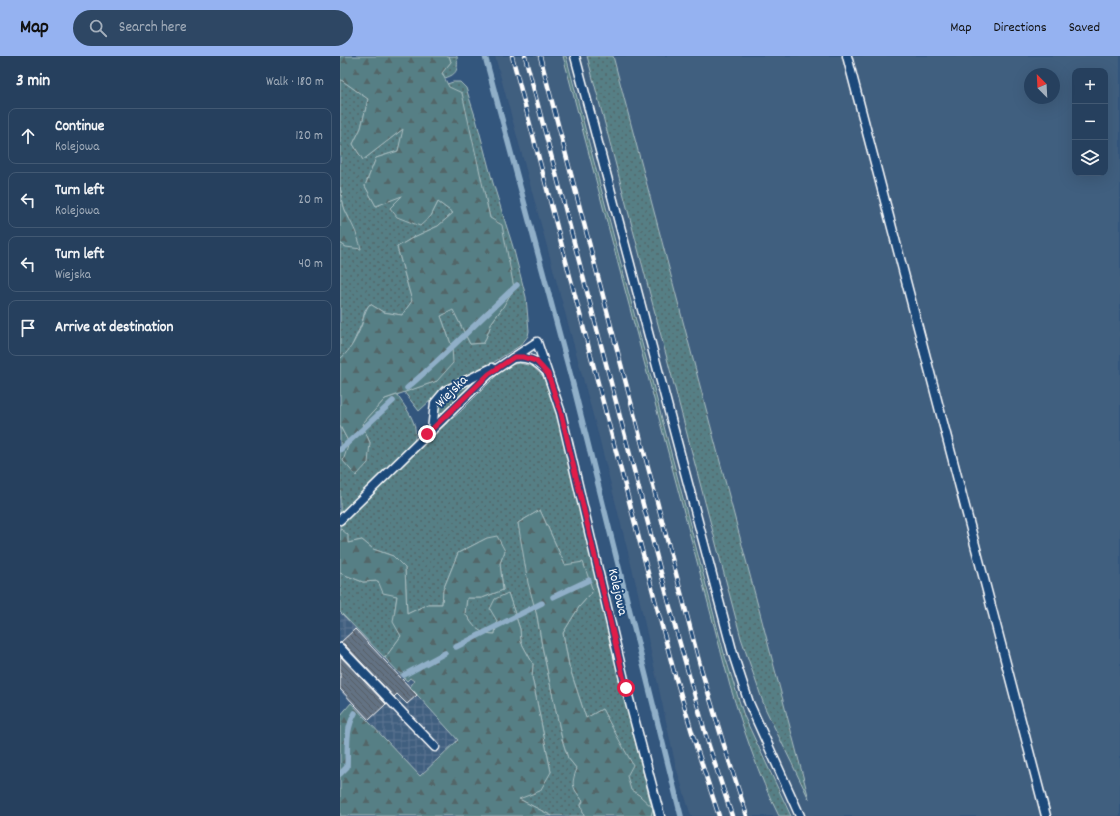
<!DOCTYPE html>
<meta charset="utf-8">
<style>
body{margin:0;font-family:Dekko,sans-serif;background:#2e4764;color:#f1f3f6}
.controls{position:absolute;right:12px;top:12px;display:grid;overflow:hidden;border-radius:8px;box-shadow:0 4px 16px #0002}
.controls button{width:36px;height:36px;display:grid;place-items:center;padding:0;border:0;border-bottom:1px solid #425973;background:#26405e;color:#f1f3f6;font:20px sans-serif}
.compass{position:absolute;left:684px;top:12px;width:36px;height:36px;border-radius:50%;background:#26405e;box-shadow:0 4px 16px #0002;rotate:336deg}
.stop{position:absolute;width:12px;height:12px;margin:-9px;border:3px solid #e11d48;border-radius:50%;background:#fff}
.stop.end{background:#e11d48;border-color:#fff;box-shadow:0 1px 4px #0008}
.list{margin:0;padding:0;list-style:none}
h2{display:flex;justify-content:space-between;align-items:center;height:52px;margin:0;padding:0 16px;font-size:17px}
h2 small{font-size:13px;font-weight:400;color:#a4afbc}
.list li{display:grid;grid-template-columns:26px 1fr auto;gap:12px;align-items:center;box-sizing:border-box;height:56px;margin:0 8px 8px;padding:0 8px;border:1px solid #425973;border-radius:8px}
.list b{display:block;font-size:15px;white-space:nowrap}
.list p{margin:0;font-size:13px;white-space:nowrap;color:#a4afbc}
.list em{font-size:13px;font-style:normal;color:#a4afbc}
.icon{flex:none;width:22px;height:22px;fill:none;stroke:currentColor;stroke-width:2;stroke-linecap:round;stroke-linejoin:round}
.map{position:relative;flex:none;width:780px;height:760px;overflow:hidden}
header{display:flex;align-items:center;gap:24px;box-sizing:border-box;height:56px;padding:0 20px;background:#95b2f1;color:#111}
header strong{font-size:19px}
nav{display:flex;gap:22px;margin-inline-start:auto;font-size:14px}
.search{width:280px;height:36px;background:#2e4764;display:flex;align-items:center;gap:10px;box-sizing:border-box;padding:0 14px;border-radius:22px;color:#a4afbc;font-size:15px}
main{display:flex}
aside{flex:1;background:#26405e}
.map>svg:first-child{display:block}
</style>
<header>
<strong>Map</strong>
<div class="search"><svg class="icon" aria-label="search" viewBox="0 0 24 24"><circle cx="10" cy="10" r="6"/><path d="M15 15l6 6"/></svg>Search here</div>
<nav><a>Map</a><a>Directions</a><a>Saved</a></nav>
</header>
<main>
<aside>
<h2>3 min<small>Walk · 180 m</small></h2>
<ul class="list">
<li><svg class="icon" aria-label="ahead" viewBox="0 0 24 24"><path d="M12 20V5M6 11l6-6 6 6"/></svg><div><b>Continue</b><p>Kolejowa</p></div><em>120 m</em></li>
<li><svg class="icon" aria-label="left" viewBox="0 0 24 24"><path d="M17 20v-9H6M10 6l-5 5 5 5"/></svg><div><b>Turn left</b><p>Kolejowa</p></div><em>20 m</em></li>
<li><svg class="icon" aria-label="left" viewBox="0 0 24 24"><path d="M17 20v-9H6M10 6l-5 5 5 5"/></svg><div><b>Turn left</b><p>Wiejska</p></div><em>40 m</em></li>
<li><svg class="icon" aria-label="arrive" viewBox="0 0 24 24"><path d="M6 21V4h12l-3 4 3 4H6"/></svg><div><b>Arrive at destination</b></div></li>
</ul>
</aside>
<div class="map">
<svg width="780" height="760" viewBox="0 0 780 760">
<defs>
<pattern id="industrial-grid" width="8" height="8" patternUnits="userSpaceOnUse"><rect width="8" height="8" fill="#415e7f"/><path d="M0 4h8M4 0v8" fill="none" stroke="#5e7692"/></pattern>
<pattern id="grass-dots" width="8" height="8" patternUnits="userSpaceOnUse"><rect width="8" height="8" fill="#577f85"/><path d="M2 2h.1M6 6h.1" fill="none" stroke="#526668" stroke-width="1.8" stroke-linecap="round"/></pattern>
<pattern id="forest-firs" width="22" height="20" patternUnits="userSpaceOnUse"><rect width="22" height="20" fill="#577f85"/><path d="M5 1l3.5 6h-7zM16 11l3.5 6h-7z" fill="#526668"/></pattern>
<pattern id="building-back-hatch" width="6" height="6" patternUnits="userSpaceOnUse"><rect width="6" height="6" fill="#637283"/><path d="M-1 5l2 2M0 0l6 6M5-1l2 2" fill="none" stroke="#565d65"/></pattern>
</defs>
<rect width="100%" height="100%" fill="#33567d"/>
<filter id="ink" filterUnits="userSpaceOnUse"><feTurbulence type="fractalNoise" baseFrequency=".025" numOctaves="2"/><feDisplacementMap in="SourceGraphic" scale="8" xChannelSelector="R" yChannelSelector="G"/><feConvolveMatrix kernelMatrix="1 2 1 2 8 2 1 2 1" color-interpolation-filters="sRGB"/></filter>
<g filter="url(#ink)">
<path fill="#415e7f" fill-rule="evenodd" d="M155 0H780V760H351L336 711 297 532 259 381ZM735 15H765V117H735ZM690 18H714V42H690Z"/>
<polygon fill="url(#industrial-grid)" points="0,556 67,624 70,621 75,625 70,631 118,684 80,721 0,635"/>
<g fill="url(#grass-dots)" stroke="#abbfc2">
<path d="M109 0H117C118 13 118 18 105 22L102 16 111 6Z"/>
<path d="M223 0H226L384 597 404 660 451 760H439C418 719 404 674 390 630Z"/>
<polygon points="247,0 273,0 469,743 425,652 401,582"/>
<polygon points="0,23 28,43 21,72 13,88 23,104 64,72 58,95 36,102 25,130 36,150 63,139 50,152 91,160 98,146 113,157 98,170 74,181 57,191 72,245 62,259 43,256 30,248 25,254 22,267 9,296 0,303 0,187 6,191 9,162 4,152 0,131"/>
<polygon points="113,26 120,26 126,32 136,63 153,127 173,191 186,241 189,275 188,280 181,289 140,315 106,330 79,355 64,336 97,325 112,291 101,260 113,253 130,288 144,287 152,266 163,251 150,162 145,140 107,28"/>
<path d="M179 307 192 310 203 320 213 345 234 426 284 640 314 760H311L312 752 299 739 291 735 271 670 262 653 246 662 229 610 223 577 239 551 253 535 225 509 200 454 178 467 197 560 202 590 222 683 228 702 237 713 235 734 243 745 241 749 244 760H212L179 743 211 716 192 621 193 608 181 586 180 573 168 537 157 565 155 578C137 578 134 571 125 557L127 542H142L163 534 160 507 165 495 147 482 118 497 103 534 102 548H88L67 558 65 512 53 500 33 493 22 484 8 487 1 473 0 474V470L86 385 120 356 166 310Z"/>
<path d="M135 325 136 326 120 339 102 359 99 361H96C96 344 120 328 135 325Z"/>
<path d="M57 339C66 352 80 369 74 385L0 460V370L9 387H30L22 368 45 343Z"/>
<polygon points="0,517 23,526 38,525 57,540 55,553 61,580 45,602 0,556"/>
</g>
<g fill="url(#forest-firs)" stroke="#abbfc2">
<path d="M0 0H109L111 6 102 17 109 31 122 37 150 162 162 169 174 232 163 251 152 266 144 287 130 288 113 254 101 260 112 291 113 307 97 325 45 343 22 368 30 387 28 407 16 420 3 405 9 387 0 370V303C11 294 17 281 22 268 24 260 25 254 30 248L43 256 62 259 72 245 57 191 74 181 98 170 113 157 98 146 91 160 80 170 57 161 50 152 62 140 36 150 25 130 36 102 58 95 63 73 23 104 13 88 21 72 28 43 0 23Z"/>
<path d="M0 131C2 138 2 147 5 154 11 167 18 178 21 193L6 191 0 187Z"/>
<path d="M200 454 225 509 243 506 253 535 239 551 223 577 229 610 246 662 262 653 293 709 287 720 291 734 299 739 313 752 311 760H244L241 749 243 745C233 732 230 729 237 713L228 702 222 683 202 590 197 560 188 527 178 467Z"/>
<path d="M1 473 8 479V487L22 484 33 493 53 500 65 512 67 558 88 548H102L103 534 118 497 147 482 157 480 165 495 160 507 163 534 142 542H127L125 557C134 571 138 578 155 578L157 565 150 553 155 543 168 537 180 573 181 586 193 608 192 621 211 716 200 735 179 743 212 760H0V660L11 647 80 720 118 684 70 631 74 625 70 622 67 625 45 602 61 580 53 566 57 540 43 537 38 525 23 526 0 517V474Z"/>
</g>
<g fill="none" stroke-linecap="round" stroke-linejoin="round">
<g stroke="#90afc8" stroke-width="5.5">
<polyline points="145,0 235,336 341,760"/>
<path d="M67 332C105 300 140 263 177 229"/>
<polyline points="0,394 53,345"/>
<polyline points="213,541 249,524"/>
<polyline points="116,591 202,547"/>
<polyline points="64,619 105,597"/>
<path d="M0 718 7 711C8 692 5 674 15 657"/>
</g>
</g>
<g fill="url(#building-back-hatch)" stroke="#fff">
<polygon points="15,573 77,639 67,648 57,638 54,641 4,588 0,587"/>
<polygon points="0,600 46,648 29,664 0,633"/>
</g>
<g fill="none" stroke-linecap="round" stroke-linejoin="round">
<g stroke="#fff" stroke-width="11">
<g id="lane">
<polyline points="235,0 393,598 409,647 460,760"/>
<polyline points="507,0 706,760"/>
<path d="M173 302C187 300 195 304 205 314"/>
<polyline points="92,374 95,347 105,335 152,312"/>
<polyline points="0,464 149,318 197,286 221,357 286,632 320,760"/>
<polyline points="0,592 95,691"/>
</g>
</g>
<use href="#lane" stroke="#1f4a7a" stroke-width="8"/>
<g stroke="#fff" stroke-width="4.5">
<g id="rail">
<polyline points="172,0 334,616 357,693 379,760"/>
<polyline points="185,0 335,570 369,690 392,760"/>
<polyline points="200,0 360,609 383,686 407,760"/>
</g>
</g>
<use href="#rail" stroke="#1f4a7a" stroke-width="3" stroke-dasharray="9" stroke-linecap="butt"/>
</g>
</g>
<g fill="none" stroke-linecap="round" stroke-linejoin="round" filter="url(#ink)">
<polyline stroke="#e11d48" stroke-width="5" points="87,378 149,318 174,301 183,301 196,305 208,318 221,357 286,632"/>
</g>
<g text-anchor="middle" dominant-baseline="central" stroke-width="4" stroke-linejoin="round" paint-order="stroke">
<g font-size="14" fill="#fff" stroke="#1f4a7a">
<text transform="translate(112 336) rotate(-45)">Wiejska</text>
<text transform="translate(277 536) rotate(77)">Kolejowa</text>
</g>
</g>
</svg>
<div class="controls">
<button>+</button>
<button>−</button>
<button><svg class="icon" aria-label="layers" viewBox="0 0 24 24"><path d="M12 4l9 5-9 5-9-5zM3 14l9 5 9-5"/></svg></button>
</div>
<svg class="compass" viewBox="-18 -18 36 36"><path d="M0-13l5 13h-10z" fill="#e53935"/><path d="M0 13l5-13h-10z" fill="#a4afbc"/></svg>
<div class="stop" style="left:286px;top:632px"></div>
<div class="stop end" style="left:87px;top:378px"></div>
</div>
</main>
